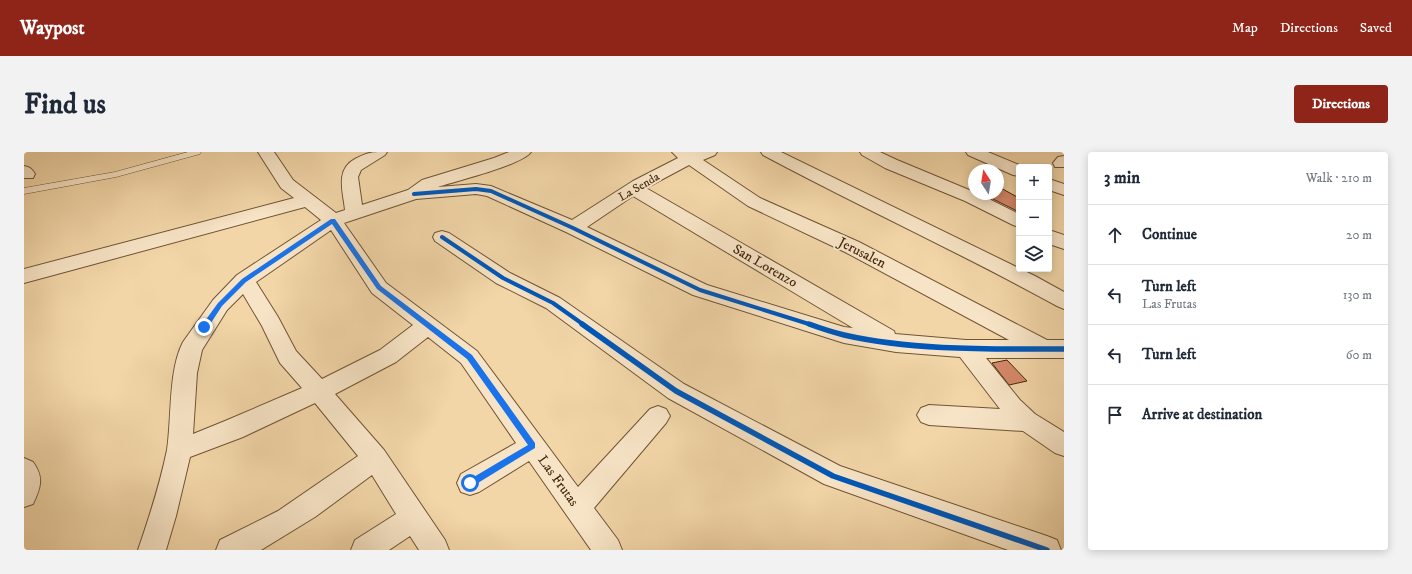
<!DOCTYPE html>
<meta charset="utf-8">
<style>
body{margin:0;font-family:"IM FELL DW Pica",serif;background:#f2f2f3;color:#1f2937}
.controls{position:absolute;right:12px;top:12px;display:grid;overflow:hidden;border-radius:4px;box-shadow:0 2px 10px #0003}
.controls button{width:36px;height:36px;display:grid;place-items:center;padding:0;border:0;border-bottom:1px solid #e0e1e3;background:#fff;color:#1f2937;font:20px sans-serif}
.compass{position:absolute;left:944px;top:12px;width:36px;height:36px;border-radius:50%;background:#fff;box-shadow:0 2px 10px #0003;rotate:348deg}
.stop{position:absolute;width:12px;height:12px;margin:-9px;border:3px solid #1a73e8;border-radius:50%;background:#fff}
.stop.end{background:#1a73e8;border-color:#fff;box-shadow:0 1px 4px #0008}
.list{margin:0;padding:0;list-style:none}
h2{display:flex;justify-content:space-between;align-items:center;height:52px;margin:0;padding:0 16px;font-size:17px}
h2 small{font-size:13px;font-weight:400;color:#747a83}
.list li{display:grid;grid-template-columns:26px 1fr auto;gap:12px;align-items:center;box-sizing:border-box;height:60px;padding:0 16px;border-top:1px solid #e0e1e3}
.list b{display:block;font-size:15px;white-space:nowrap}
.list p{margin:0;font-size:13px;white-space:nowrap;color:#747a83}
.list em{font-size:13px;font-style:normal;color:#747a83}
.icon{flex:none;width:22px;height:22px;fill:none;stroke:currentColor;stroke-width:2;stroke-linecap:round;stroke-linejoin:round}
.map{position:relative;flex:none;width:1040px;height:398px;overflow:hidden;border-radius:4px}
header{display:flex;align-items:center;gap:24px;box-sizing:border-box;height:56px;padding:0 20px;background:#8f2418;color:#fff}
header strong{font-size:19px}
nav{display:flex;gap:22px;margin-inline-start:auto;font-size:14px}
.intro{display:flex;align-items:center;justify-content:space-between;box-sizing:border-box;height:96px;padding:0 24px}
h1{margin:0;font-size:28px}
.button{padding:10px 18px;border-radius:4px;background:#8f2418;color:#fff;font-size:14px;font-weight:700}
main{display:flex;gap:24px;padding:0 24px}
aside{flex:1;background:#fff;border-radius:4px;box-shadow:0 2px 10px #0003}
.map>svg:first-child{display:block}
</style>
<header>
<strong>Waypost</strong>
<nav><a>Map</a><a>Directions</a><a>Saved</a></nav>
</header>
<div class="intro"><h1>Find us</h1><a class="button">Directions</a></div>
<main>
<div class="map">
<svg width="1040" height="398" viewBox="0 0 1040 398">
<rect width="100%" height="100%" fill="#f2d6a8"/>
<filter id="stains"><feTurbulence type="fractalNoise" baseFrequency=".005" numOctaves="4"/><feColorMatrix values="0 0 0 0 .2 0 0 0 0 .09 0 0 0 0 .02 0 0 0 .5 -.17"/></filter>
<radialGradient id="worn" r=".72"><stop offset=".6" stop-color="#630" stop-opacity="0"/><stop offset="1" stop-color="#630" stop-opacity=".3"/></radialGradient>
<g fill="#d6896b" stroke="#44280d">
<polygon points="975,35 995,46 995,60 961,43 974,42"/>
<polygon points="983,208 1003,229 985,233 968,211"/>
</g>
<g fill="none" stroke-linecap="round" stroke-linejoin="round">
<g stroke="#705434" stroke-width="1">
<polygon id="service" points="164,0 177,0 176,2 92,25 0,42 0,36 91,20"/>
</g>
<g stroke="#705434" stroke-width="2">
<g id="minor">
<path d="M234 0H250L269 28 312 61 321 58C319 39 311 18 331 7 344 0 348 0 363 0L361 3 337 18 334 25 338 53 384 38 398 28 470 6 485 0H507C498 13 432 29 414 35L452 32 467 34 548 68 609 29 654 6 648 0H693L691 3 679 8 736 46 835 90 1023 188H1040V206H962L996 248 1011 262 1040 280V304L1031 301 999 279 905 273 897 270 893 263 897 256 905 253 976 257 936 205 872 200 820 191 669 143 542 80 463 44 452 42 392 47 320 71 362 131 453 199 554 335 626 257 634 254 642 257 646 264 642 271 570 356 594 388 598 398H567L505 309 455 340 446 343 437 340 433 331 437 322 492 291 437 211 404 185 372 210 311 242 360 298 421 388 425 398H395L386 384 365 398H327L331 388 372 362 348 323 291 365 237 398H192L196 388 254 359 334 304 291 251 219 285 166 305 152 364 142 398H114C125 366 136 332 143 298 148 266 144 219 159 190L189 148 213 123 297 68 281 55 0 131V117L270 46 257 36ZM665 13 724 54 821 100 985 188H942L871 182 870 179 622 36ZM609 44 829 176 820 175 683 133 563 75ZM307 78 348 141 389 173 356 198 298 227 272 199 254 165 232 130ZM219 142 238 174 256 211 278 236 201 269 169 282 173 221 178 198 203 158Z"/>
<path d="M737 0H757L1011 124 1040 140V157L1033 154C937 101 836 55 739 3Z"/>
<polygon points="836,0 856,0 873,8 950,40 950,42 955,42 995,62 995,75 989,73 941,49 861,16 838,3"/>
<polygon points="942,0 964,0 1000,15 995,15 995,24 989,23 944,3"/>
<polygon points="1040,4 1040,15 1031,15 1029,11 1034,5"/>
<path d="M0 14C6 15 8 17 11 22L9 26H0Z"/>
<polygon points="1025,27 1040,32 1040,43 1025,38"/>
<polygon points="1025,78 1040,83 1040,97 1025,92"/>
<polygon points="418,79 425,81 486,121 536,146 660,232 816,314 1023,384 1033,388 1037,398 984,398 800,332 644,246 522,156 472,131 411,89 409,85 411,81"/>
<path d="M0 306 9 310C20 325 17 335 9 352L0 355Z"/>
</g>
</g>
<use href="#service" fill="#f7e4c6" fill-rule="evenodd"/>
<use href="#minor" fill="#f7e4c6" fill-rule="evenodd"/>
<g stroke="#f7e4c6" stroke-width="6">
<g id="cycleway-far1">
<polyline points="390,42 452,37 467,39 549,76 676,138 788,173"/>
<polyline points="418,85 479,126 529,151 560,173"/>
</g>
</g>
<g stroke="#f7e4c6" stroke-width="8">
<g id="cycleway">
<polyline points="558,172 652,239 809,324 1023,398"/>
<path d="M785 172C796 176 808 180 820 183 890 199 969 197 1040 197"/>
</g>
</g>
<use href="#cycleway-far1" stroke="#0057b8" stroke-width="4"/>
<use href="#cycleway" stroke="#0057b8" stroke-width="5.5"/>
</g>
<polygon fill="#1a73e8" points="307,67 311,67 357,134 448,203 511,291 511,296 449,334 443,334 443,329 504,293 443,207 353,137 308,72 222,130 198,154 183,177 178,177 178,173 194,151 218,127"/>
<g text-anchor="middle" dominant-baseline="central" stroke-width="4" stroke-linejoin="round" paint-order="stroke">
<g font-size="12" fill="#44280d" stroke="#f7e4c6">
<text transform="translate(615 35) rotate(-30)">La Senda</text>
</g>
<g font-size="14" fill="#44280d" stroke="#f7e4c6">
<text transform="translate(838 101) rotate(27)">Jerusalen</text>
<text transform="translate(741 114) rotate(30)">San Lorenzo</text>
<text transform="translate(534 329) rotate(54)">Las Frutas</text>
</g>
</g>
<rect width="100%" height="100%" filter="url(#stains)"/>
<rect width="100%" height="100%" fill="url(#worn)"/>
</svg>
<div class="controls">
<button>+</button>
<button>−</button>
<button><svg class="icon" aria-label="layers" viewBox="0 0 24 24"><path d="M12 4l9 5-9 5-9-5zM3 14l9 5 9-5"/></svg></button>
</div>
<svg class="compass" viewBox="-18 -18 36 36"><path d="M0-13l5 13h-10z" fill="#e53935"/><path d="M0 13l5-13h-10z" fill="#747a83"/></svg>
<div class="stop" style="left:446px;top:331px"></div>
<div class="stop end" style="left:180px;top:175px"></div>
</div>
<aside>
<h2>3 min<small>Walk · 210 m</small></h2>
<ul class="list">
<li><svg class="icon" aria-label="ahead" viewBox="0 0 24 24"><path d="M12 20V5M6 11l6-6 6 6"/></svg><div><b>Continue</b></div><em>20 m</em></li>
<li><svg class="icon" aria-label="left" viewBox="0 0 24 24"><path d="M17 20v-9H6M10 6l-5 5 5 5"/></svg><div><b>Turn left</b><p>Las Frutas</p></div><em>130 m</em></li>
<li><svg class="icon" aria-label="left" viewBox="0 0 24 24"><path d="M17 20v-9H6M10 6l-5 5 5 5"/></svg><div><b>Turn left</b></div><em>60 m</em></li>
<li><svg class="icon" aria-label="arrive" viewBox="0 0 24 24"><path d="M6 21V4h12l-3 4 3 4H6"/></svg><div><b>Arrive at destination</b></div></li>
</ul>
</aside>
</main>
